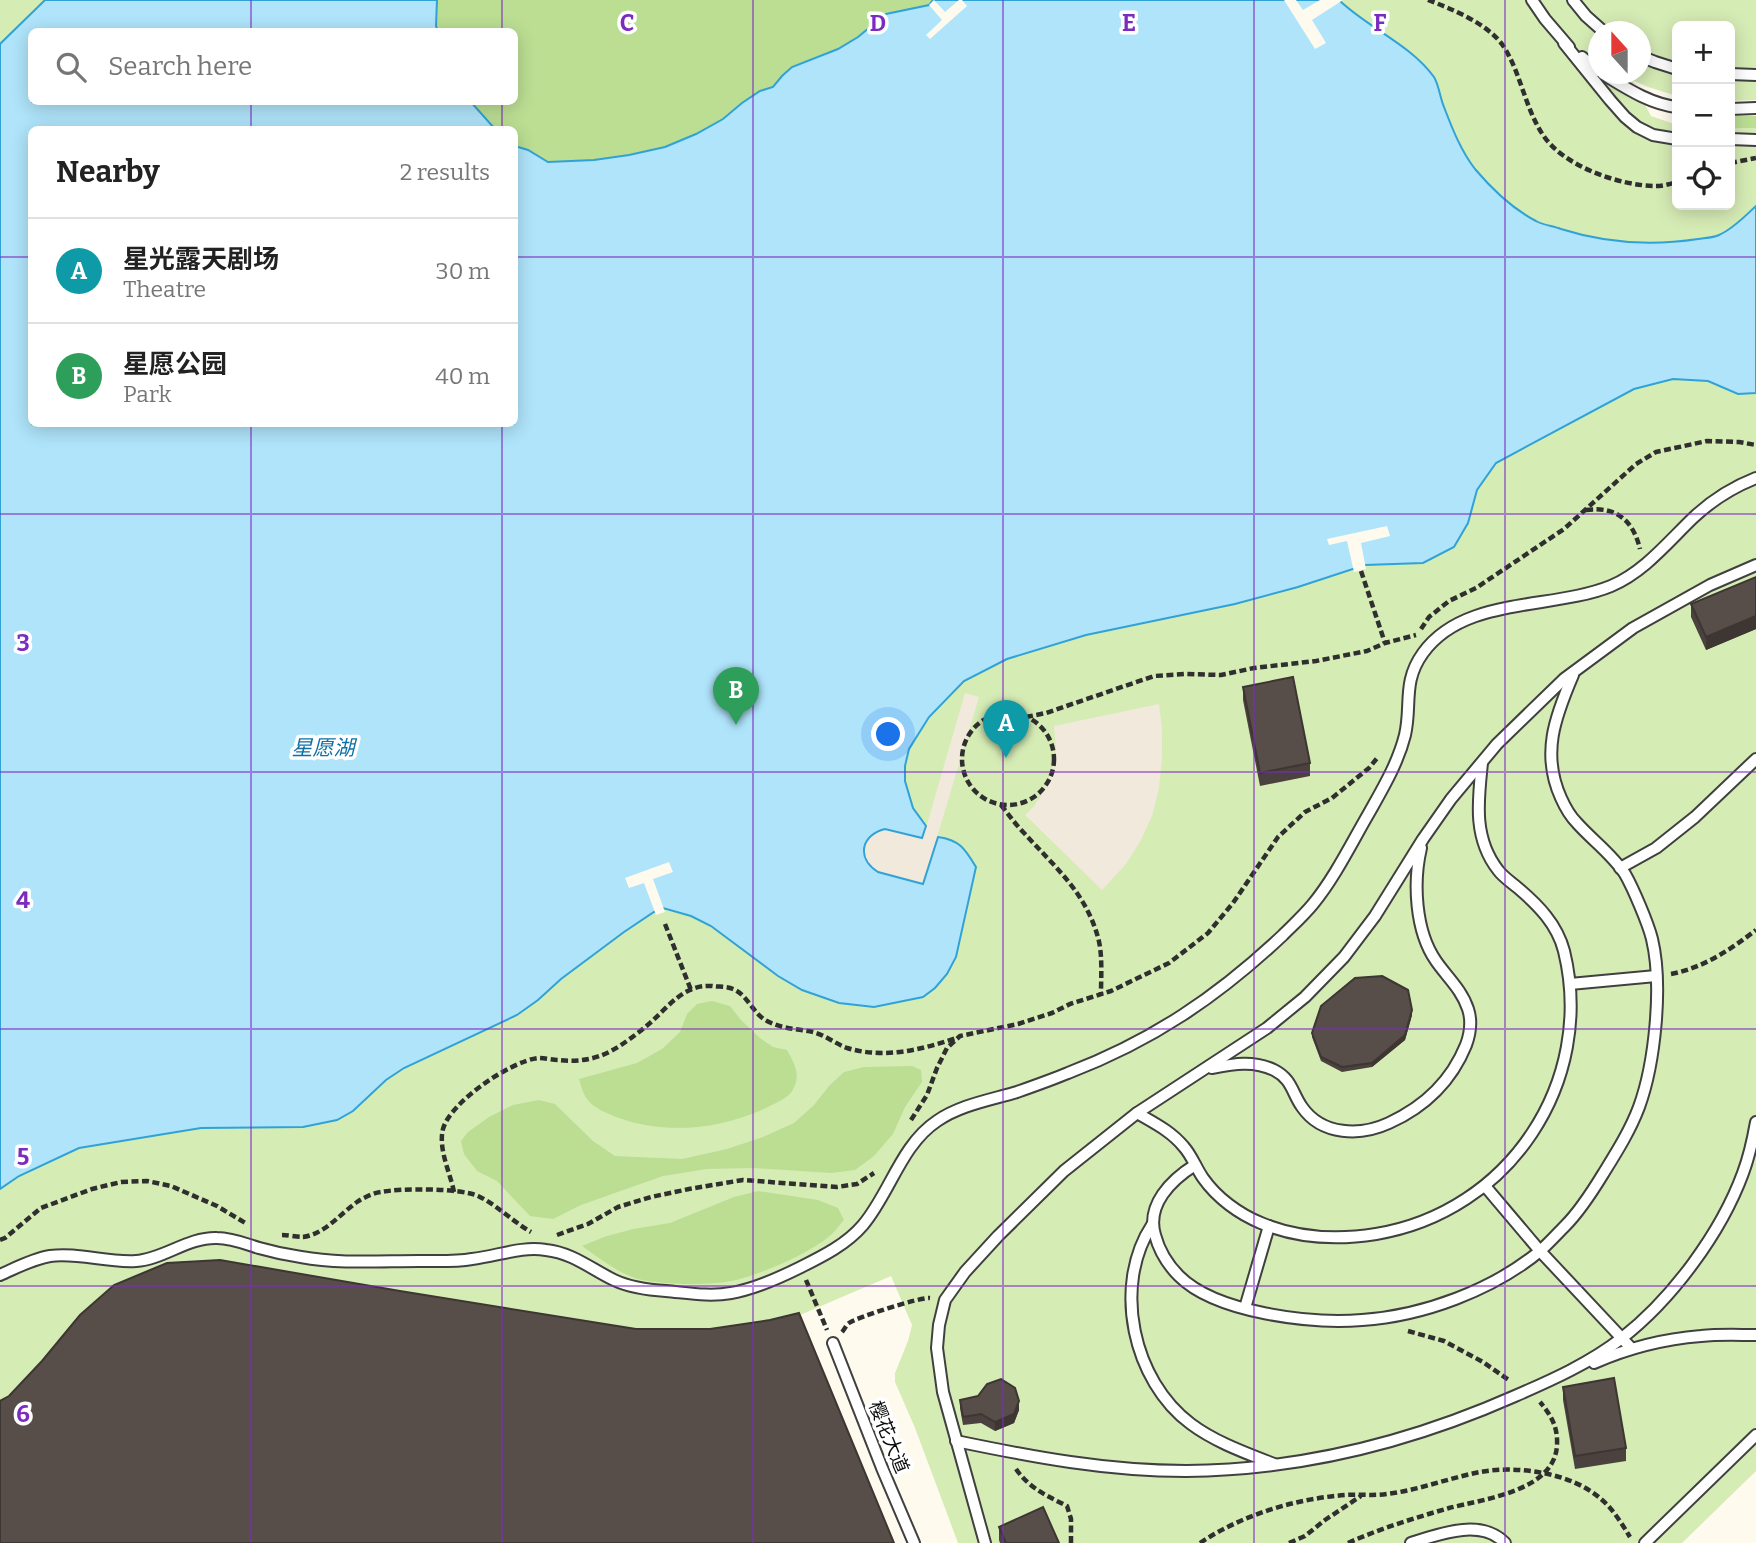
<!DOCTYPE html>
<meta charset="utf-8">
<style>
body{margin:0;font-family:Bitter,"Noto Sans SC",serif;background:#f6f6f6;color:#222}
.controls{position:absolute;right:21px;top:21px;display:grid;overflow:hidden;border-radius:10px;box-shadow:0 4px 18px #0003}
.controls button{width:63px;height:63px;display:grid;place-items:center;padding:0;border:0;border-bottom:2px solid #e0e0e0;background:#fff;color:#222;font:35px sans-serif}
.compass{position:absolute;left:1588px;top:21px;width:63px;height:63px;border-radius:50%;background:#fff;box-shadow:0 4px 18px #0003;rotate:339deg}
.you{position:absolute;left:889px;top:735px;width:24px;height:24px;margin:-18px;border:5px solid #fff;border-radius:50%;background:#1a73e8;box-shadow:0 0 0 10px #1a73e833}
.badge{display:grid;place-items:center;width:46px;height:46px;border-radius:50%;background:#b45309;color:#fff;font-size:23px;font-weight:700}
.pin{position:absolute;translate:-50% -58px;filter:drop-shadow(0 2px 4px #0008)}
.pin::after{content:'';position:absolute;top:37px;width:24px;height:21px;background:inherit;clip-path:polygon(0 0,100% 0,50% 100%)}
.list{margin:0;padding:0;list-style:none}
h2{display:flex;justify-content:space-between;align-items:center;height:91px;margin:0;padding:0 28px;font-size:30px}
h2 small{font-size:23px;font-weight:400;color:#767676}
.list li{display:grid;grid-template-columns:46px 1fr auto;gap:21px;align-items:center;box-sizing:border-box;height:105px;padding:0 28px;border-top:2px solid #e0e0e0}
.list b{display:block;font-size:26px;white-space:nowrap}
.list p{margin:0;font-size:23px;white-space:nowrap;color:#767676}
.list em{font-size:23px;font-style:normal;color:#767676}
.icon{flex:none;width:38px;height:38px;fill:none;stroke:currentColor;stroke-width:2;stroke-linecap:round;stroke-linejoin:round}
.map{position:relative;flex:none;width:1756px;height:1543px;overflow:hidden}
.search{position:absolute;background:#fff;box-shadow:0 4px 18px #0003;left:28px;top:28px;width:490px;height:77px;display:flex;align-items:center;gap:18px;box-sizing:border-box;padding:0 24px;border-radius:10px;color:#767676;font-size:26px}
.panel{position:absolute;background:#fff;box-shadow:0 4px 18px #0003;left:28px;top:126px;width:490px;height:301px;border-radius:10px}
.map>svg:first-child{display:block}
</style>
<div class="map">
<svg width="1756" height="1543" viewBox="0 0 1756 1543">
<rect width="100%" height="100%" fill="#fffaee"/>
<path fill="#d6ecb5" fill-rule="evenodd" d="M0 0H1756V100L1730 101V26H1677V96L1648 87 1632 80 1651 116 1677 125V205H1730V128H1756V1471L1682 1543H958L915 1428 895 1382V1373L908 1341 912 1325 891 1276 793 1318 0 1425ZM32 32H514V102H32ZM1598 32H1640V74H1598ZM32 130H514V424H32Z"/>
<g fill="#bbde93">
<polygon points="437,0 933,0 929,5 886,14 858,37 838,49 813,58 782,76 773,87 760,91 742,103 723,119 696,134 665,147 629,155 594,160 547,162 528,150 515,146 514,130 495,129 471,102 514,102 514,32 438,31 436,26"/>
<rect x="1730" y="116" width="26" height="12"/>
<path d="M712 1001 730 1006 741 1020 760 1038 773 1047 787 1050C793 1061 800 1072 795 1085 791 1098 777 1102 766 1108 721 1129 666 1135 619 1118 609 1114 594 1109 587 1099 583 1094 581 1085 579 1079L637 1063 662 1049 680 1032 687 1014 697 1004Z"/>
<polygon points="912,1066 921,1070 922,1082 905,1107 893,1134 874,1156 855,1170 831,1173 754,1168 707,1169 663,1176 581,1205 553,1219 530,1216 497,1181 477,1171 464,1154 461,1141 468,1132 489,1117 513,1105 539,1100 555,1104 593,1141 615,1156 682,1159 727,1149 763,1137 794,1123 814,1105 829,1086 844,1072 864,1067"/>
<path d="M758 1191 818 1200 838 1208 844 1220C840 1224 837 1229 833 1233 813 1252 764 1273 736 1280 711 1286 664 1285 638 1279 618 1273 599 1258 582 1246L604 1237 633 1229 670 1223 734 1197Z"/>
</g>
<g fill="#f0e9dc">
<polygon points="965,693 979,697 923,884 878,872 869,864 864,853 864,846 868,837 873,833 879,830 891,829 923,838"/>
<polygon points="1159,704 1162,729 1162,757 1159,788 1152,816 1141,840 1126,864 1102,890 1025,815 1034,806 1044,791 1052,770 1056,750 1054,726"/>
</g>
<path fill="#afe4fa" stroke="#31a2d6" stroke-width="2" d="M45 0H437L436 26 438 31 32 32V102H471L495 129 32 130V424H514L515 146 528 150 548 162 594 160 629 155 665 147 696 134 723 119 742 103 760 91 773 87 782 76 792 67 838 49 858 37 886 14 929 5 933 0H1339C1368 28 1410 44 1434 77 1439 85 1440 98 1444 107 1452 128 1461 151 1475 169 1491 188 1513 209 1536 221 1543 225 1553 226 1561 229 1605 243 1652 246 1698 239 1704 238 1713 238 1719 235 1733 229 1745 216 1756 206V393L1738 394 1708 381 1673 379 1634 389 1496 463 1477 490 1468 523 1454 547 1423 563 1365 565 1298 587 1235 604 1086 635 1007 659 964 681 929 717 909 749 905 766V781L913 808 926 826 922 838 885 829C861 835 856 858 878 872L923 884 938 837C960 840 965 849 976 867L956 957 947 974 935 988 923 997 874 1007 839 1003 802 990 778 976 711 926 691 916 663 908 654 912 624 932 561 979 538 1000 517 1015 404 1068 386 1080 353 1111 337 1120 303 1127 201 1128 79 1148 19 1176 0 1189V44Z"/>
<g fill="#fffaee">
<polygon points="934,0 945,12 959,0 962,0 967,6 930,39 926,35 942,20 929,5"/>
<polygon points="1284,0 1296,0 1303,10 1320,0 1343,0 1312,20 1326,43 1315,49"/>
<polygon points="1387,526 1390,536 1361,543 1366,569 1354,572 1347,541 1329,545 1327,539"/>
<polygon points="669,862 673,872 653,879 665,912 656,915 644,883 629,888 625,878"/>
</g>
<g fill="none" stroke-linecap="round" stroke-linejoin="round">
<g stroke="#404040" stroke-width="14">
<g id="lane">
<polyline points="1532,0 1545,19 1569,47"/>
<polyline points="1573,0 1586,16 1604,32"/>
<polyline points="1564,43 1610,100 1625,117 1637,127 1653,135 1677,139"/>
<polyline points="1640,56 1655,62 1677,69"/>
<polyline points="1582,57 1598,71"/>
<path d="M1603 74C1626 88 1650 104 1677 107"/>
<polyline points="1730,74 1756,75"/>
<polyline points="1730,109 1756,108"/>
<polyline points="1730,139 1756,140"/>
<polyline points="1620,868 1656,848 1695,817 1756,759"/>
<polyline points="1570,984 1656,976"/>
<path d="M1212 1068C1233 1064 1253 1060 1274 1070 1292 1079 1292 1093 1302 1107 1322 1136 1361 1136 1389 1123 1424 1107 1451 1082 1466 1045 1470 1034 1472 1021 1468 1009 1462 990 1447 977 1436 961 1415 931 1413 882 1421 848"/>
<path d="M1137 1113C1154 1123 1171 1131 1184 1147 1192 1156 1196 1168 1203 1178 1217 1198 1239 1214 1261 1223 1297 1238 1338 1240 1376 1234 1509 1212 1596 1082 1564 951 1557 924 1538 905 1518 888 1511 882 1503 877 1498 870 1473 838 1478 801 1482 763"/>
<path d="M1195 1165C1171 1180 1146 1205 1155 1235 1159 1250 1168 1265 1179 1276 1216 1313 1311 1324 1362 1320 1423 1316 1493 1290 1540 1251 1549 1243 1557 1234 1565 1226 1580 1211 1592 1192 1603 1174 1616 1153 1630 1131 1639 1107 1655 1063 1663 985 1652 939 1648 923 1633 888 1625 874 1612 854 1592 840 1577 823 1570 816 1565 807 1561 798 1541 754 1555 717 1573 675"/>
<polyline points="1485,1186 1540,1251 1631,1348"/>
<path d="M1152 1225C1112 1286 1133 1381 1191 1424 1215 1442 1246 1453 1274 1464"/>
<path d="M0 1275C16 1268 32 1259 50 1256 78 1252 107 1263 136 1261 164 1259 188 1237 217 1238 232 1238 246 1244 259 1248 273 1252 287 1255 301 1257 339 1264 380 1261 419 1261 437 1261 455 1262 472 1259 498 1256 521 1246 546 1250 573 1253 591 1269 614 1280 631 1288 649 1290 666 1291 688 1293 710 1297 731 1293 755 1289 779 1278 801 1267 823 1256 847 1244 863 1225 890 1193 901 1145 937 1121 960 1105 990 1100 1017 1092 1034 1086 1051 1080 1068 1073 1152 1041 1217 997 1283 935 1293 925 1304 915 1313 904 1335 877 1351 844 1369 813 1383 788 1398 763 1405 735 1412 705 1402 682 1423 653 1464 596 1552 610 1611 586 1644 572 1668 542 1693 518 1711 501 1733 487 1756 478"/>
<polyline points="1245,1308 1269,1226"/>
<polyline points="833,1343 882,1468 914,1543"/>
<path d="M1594 1363C1628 1348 1663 1339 1701 1336 1719 1334 1738 1335 1756 1335"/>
<path d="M956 1441C1033 1457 1107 1471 1186 1471 1300 1470 1411 1442 1515 1396 1552 1380 1590 1363 1622 1338 1672 1299 1721 1233 1743 1173 1749 1157 1753 1139 1756 1122"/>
<polyline points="985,1543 943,1392 937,1348 939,1325 945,1300 965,1272 998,1236 1064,1171 1137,1113 1267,1028 1305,997 1344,957 1375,916 1423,839 1451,799 1497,744 1564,679 1633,628 1710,585 1756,565"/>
<path d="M1411 1543C1439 1534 1481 1518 1505 1543"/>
<polyline points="1645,1543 1756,1435"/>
</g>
</g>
<g stroke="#2f2f2f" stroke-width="4.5" stroke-dasharray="7 3.5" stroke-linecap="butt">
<path d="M1428 0C1452 9 1489 24 1504 47 1521 74 1525 108 1543 135 1563 166 1620 186 1656 186 1663 186 1670 184 1677 182"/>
<polyline points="1730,163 1756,158"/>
<path d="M1586 510C1616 506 1633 520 1640 549"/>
<polyline points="1361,571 1385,643"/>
<polyline points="1421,629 1429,617 1449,601 1476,588 1564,529 1636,464 1656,452 1707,441 1739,442 1756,445"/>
<circle cx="1008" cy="759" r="46"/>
<polyline points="1026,717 1046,713 1154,676 1185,674 1221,675 1254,668 1316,661 1367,651 1385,643 1416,635"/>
<path d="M1001 805C1009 815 1016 825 1025 834 1054 866 1084 891 1097 934 1103 952 1101 975 1101 994"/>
<polyline points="665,924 691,990"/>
<path d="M1671 974C1703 968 1730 950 1756 930"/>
<polyline points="911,1120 927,1095 937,1068 947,1048 960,1036 1018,1024 1052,1013 1070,1004 1111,991 1169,963 1208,933 1233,903 1278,837 1305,812 1332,798 1369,768 1378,757"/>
<path d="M454 1192C450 1172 438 1149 443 1129 450 1102 511 1061 538 1058 545 1058 553 1060 559 1060 577 1062 594 1060 611 1051 624 1044 638 1033 650 1023 668 1007 684 984 712 986 718 987 727 986 733 989 748 995 753 1014 767 1021 782 1029 798 1029 813 1032 825 1035 836 1044 847 1048 884 1059 921 1050 956 1038"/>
<path d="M282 1235C288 1235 297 1237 303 1237 325 1234 340 1214 357 1202 363 1198 373 1193 381 1192 401 1188 460 1188 478 1196 497 1205 512 1221 531 1232"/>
<polyline points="557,1235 588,1224 618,1207 651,1197 689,1189 743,1180 837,1187 857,1184 874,1173"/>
<polyline points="0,1240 5,1238 41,1208 92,1189 121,1182 147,1181 171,1186 217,1206 247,1224"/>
<polyline points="806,1280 827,1330"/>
<polyline points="1408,1331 1444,1341 1483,1362 1510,1381"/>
<path d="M842 1332C845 1329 846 1325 849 1323 858 1317 920 1297 930 1298"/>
<path d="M1016 1469C1029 1488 1047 1496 1067 1506L1071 1519V1543"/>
<path d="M1200 1543C1242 1515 1294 1499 1345 1495 1359 1494 1373 1496 1387 1494 1419 1490 1449 1478 1480 1472 1518 1465 1572 1473 1601 1499 1613 1509 1622 1524 1630 1537"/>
<polyline points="1289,1543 1305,1536 1325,1520 1361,1496"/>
<path d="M1348 1543C1381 1528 1415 1518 1449 1508 1484 1499 1555 1491 1557 1445 1558 1427 1551 1415 1540 1402"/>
</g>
<use href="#lane" stroke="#fff" stroke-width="10"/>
</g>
<g fill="#4b423f">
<polygon points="1756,577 1756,629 1706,650 1691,617 1691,604"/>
<polygon points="1243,687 1310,763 1310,776 1260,786 1243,700"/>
<polygon points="1412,1015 1405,1040 1372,1067 1342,1072 1321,1061 1312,1037 1312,1033"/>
<polygon points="1563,1387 1626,1448 1626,1461 1575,1469 1563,1400"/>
<polygon points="960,1400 1019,1410 1014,1423 995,1431 981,1423 963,1425 960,1408"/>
<polygon points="999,1527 1059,1543 1000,1543 999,1540"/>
</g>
<g fill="#3d3633">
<polygon points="1756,616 1756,629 1706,650 1706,637"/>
<polygon points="1412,1010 1412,1015 1405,1040 1372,1067 1372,1063"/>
<polygon points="1019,1401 1019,1410 1014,1423 995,1431 995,1422"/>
</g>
<g fill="#574d49" stroke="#3d3633" stroke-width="2">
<polygon points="1756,577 1756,616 1706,637 1691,604"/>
<polygon points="1293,677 1310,763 1260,773 1243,687"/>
<polygon points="1382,976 1408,990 1412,1010 1405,1035 1372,1063 1342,1067 1321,1057 1312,1033 1321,1006 1355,978"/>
<polygon points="220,1260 400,1291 636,1329 710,1329 770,1320 799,1313 894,1543 0,1543 0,1401 9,1396 42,1361 80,1315 114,1285 167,1263"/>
<polygon points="1614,1378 1626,1448 1575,1456 1563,1387"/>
<polygon points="1001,1379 1015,1388 1019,1401 1014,1414 995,1422 981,1414 963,1417 960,1400 978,1396 987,1384"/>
<polygon points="1043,1507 1059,1543 1006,1543 999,1527"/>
</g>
<path fill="none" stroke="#7b2cbf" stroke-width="2" stroke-opacity="0.55" d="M251 0V32M502 0V32M753 0V1543M1003 0V1543M1254 0V1543M1505 0V1543M251 102V130M502 102V130M0 257H32M514 257H1756M251 424V1543M502 424V1543M0 514H1756M0 772H1756M0 1029H1756M0 1286H1756"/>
<g text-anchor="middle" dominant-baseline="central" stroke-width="7" stroke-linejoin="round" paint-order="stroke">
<g font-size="19" fill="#0d0d0d" stroke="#fff">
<text transform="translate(889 1437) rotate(68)">樱花大道</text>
</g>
<g font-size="21" font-style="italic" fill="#0f71a7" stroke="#fff">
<text x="323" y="748">星愿湖</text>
</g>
</g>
<g font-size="23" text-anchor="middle" font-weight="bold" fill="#7b2cbf" stroke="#fff" stroke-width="7" stroke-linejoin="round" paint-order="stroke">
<text x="627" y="31">C</text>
<text x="878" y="31">D</text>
<text x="1129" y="31">E</text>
<text x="1380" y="31">F</text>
<text x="23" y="651">3</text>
<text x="23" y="908">4</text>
<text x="23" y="1165">5</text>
<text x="23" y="1422">6</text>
</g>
</svg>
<div class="controls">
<button>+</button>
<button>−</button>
<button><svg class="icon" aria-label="locate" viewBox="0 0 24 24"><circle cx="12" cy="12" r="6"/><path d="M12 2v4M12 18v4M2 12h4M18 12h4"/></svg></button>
</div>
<svg class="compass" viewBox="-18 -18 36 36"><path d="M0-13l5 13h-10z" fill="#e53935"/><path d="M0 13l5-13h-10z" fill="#767676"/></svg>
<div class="you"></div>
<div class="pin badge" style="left:1006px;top:758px;background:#0f9aa8">A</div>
<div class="pin badge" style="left:736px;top:725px;background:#2e9e5b">B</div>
<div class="search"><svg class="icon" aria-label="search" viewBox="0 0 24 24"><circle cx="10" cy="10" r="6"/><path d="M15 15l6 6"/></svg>Search here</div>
<section class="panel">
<h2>Nearby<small>2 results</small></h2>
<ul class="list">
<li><span class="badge" style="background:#0f9aa8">A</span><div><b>星光露天剧场</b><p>Theatre</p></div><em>30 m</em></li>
<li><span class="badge" style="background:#2e9e5b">B</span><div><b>星愿公园</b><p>Park</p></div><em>40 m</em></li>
</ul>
</section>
</div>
